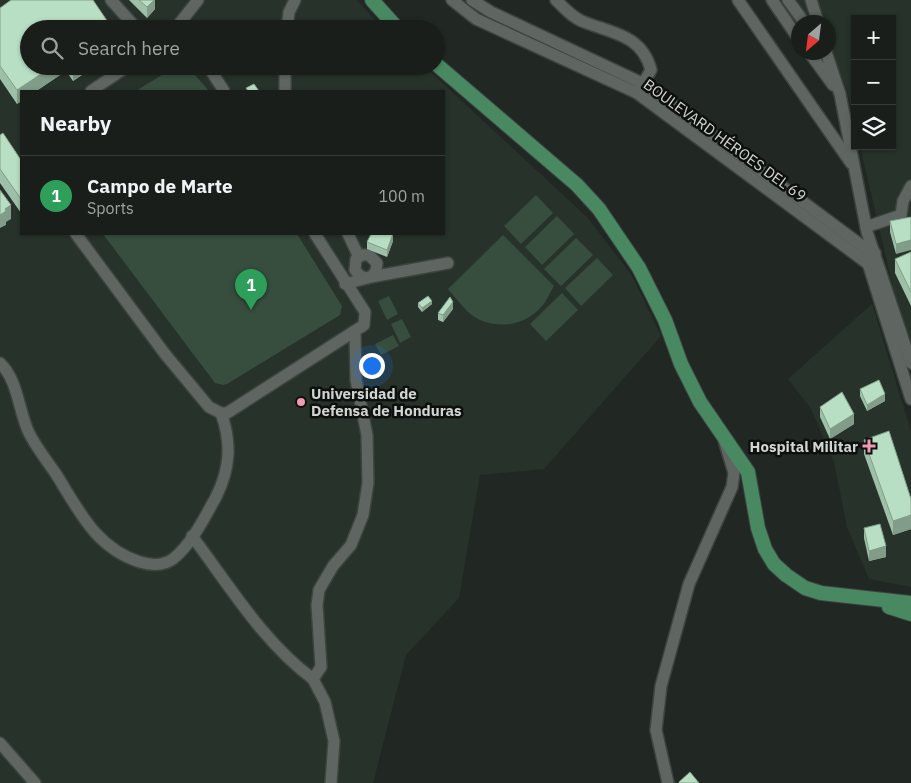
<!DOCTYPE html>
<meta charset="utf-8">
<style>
body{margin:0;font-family:"IBM Plex Sans",sans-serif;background:#262b27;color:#f1f3f6}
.controls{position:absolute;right:15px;top:15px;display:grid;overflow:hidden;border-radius:0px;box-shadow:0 1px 4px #0004}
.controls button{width:45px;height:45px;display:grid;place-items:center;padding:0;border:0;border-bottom:1px solid #373c39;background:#191e1a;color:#f1f3f6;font:25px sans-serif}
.compass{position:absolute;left:791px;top:15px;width:45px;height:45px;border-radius:50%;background:#191e1a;box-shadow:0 1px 4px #0004;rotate:208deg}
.you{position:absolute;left:371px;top:365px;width:18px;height:18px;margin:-12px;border:4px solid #fff;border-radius:50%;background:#1a73e8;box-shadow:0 0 0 8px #1a73e833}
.badge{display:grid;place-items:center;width:32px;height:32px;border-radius:50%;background:#f29ab0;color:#fff;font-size:16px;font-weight:700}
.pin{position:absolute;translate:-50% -41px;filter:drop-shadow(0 1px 2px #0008)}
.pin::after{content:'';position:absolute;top:26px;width:18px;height:15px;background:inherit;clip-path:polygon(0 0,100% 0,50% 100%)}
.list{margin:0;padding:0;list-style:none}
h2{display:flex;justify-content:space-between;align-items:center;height:65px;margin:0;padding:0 20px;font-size:21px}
h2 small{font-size:16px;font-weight:400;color:#9fa2a2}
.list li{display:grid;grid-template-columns:32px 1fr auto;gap:15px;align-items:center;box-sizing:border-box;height:80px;padding:0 20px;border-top:1px solid #373c39}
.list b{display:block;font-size:19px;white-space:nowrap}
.list p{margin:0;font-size:16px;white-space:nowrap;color:#9fa2a2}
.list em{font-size:16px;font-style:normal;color:#9fa2a2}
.icon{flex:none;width:28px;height:28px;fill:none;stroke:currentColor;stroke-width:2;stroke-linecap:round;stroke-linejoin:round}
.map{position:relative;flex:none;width:911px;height:783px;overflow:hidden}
.search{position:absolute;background:#191e1a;box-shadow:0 1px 4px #0004;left:20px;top:20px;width:425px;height:55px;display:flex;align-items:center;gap:12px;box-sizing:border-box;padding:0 18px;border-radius:28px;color:#9fa2a2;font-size:19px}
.panel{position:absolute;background:#191e1a;box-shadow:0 1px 4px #0004;left:20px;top:90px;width:425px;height:145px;border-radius:0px}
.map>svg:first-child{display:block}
</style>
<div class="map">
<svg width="911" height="783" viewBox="0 0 911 783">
<rect width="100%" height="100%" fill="#212823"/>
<g fill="#26322a" fill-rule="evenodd">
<path d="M0 0H357L383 29H29V66H424L587 217 631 274 661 336 544 469 480 475 459 598 406 655 373 783H0ZM21 91H444V234H21Z"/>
<polygon points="796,0 911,0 911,348 900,317 860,146 892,146 892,19 855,19 855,122 847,90 829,47 828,22 812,22"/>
<polygon points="872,304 911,431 911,587 869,579 847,527 834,462 811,409 788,379"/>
</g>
<g fill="#374e3e">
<polygon points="173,68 194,74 209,91 136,91"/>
<polygon points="536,195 553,213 521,244 504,226"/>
<polygon points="557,216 574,234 542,265 525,247"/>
<polygon points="103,234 297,234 342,306 340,315 227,384 223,385 215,383"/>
<path d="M503 235 554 286C550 292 547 301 542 306 524 328 489 331 468 312 461 305 454 296 448 289Z"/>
<polygon points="576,238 593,255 561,286 544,269"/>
<polygon points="597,258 613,275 581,306 565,288"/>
<polygon points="562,293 578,310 546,341 530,324"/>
<polygon points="389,296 398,314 387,320 378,301"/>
<polygon points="402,319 411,337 400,343 391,324"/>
<polygon points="393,335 399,346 381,355 375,344"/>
</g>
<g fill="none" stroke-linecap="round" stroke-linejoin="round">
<g stroke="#3d443f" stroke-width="14">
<g id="minor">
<polyline points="111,0 137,29"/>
<polyline points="452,0 476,19 637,93 867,263 878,267"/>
<polyline points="472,0 491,12 644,84 865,248 875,253"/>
<path d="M556 0C564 8 573 18 584 22 612 33 642 35 651 70L640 89"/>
<polyline points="738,0 851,163"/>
<polyline points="772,0 798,38"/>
<polyline points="788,0 804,22"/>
<polyline points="811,0 818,22"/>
<polyline points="175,29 198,0"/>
<polyline points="287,29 289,12 295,0"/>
<polyline points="809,52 833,85"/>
<polyline points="826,52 840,94 867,232 911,363"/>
<polyline points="208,66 224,91"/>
<polyline points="285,66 285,91"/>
<polyline points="91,91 128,66"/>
<polyline points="866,227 901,215 903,201 911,186"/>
<polyline points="76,234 165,354 209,407 221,413 227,413 364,325 365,312 315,234"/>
<polyline points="348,234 359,257"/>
<polyline points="866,257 911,399"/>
<polyline points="367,278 360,276 355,270 356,259 362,255 369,255 377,263 376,271 371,277"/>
<polyline points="345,284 371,277 448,263"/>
<path d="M0 363C19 382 18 410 29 433 36 447 47 461 56 474 79 511 96 548 140 562 150 565 163 566 173 559 191 545 205 517 216 497 230 469 232 443 221 413"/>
<path d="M192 536C229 585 263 642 313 679"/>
<polyline points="0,743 35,783"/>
<polyline points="331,783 334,741 325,702 313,679 321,667 317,605 319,590 333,566 351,545 363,515 368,483 367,435 356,380 355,333"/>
<polyline points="668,783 656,730 661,686 689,584 732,487 734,473 724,440"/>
</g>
</g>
<g stroke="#3d443f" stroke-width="16">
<g id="major">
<polyline points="372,0 398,29"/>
<polyline points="436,64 577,185 599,209 639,268 665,320 681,364 700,402 748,472 758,528 765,549 774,564 786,575 805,588 821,593 911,603"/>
<polyline points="889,607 911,614"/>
</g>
</g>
<use href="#minor" stroke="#5f6661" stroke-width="11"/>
<use href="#major" stroke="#488962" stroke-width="14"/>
</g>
<g fill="#9ec0a8">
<polygon points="129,0 155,0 155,9 147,18"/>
<polygon points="0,8 110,29 29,66 82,66 82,75 73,81 66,71 17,104 0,79"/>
<polygon points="0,135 21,160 21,213 0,183"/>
<polygon points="911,217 896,254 890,232 890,221"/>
<polygon points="393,241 387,257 367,249 367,242"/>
<polygon points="911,252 911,306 895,273 895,259"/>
<polygon points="418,303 432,304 422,312 418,307"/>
<polygon points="453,309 443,322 438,320 438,313"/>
<polygon points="860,389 885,401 867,411 860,396"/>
<polygon points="820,407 854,424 830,439 820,417"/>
<polygon points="864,440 911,499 911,529 893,535 864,454"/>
<polygon points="864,528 886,557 869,561 864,538"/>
</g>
<g fill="#819c88">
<polygon points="154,0 155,0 155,9 147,18 147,7"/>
<polygon points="53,66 66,66 66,71 36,91 21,91 21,101 17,104 17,90"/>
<polygon points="74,66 82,66 82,75 73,81 73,67"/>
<polygon points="11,205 11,219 6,222 6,225 0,228 0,215 5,209"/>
<polygon points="393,234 393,241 387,257 387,250"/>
<polygon points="911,240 911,250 896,254 896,244"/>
<polygon points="432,301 432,304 422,312 422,308"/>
<polygon points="453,302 453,309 443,322 443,315"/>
<polygon points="885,394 885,401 867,411 867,405"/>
<polygon points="854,414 854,424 830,439 830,429"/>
<polygon points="911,515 911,529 893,535 893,521"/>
<polygon points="886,546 886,557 869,561 869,551"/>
</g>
<g fill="#b8dfc3" stroke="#819c88">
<polygon points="11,0 93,0 110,25 104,29 29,29 29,66 53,66 17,90 0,66 0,8"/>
<polygon points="139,0 154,0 147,7"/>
<polygon points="254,84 259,91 248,91 246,88"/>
<polygon points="3,133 21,160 21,199 0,169 0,135"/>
<polygon points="0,190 11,205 5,209 6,211 0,215"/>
<polygon points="911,217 911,240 896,244 890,221"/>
<polygon points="371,234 393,234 387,250 367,242"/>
<polygon points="911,252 911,292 895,259"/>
<polygon points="428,296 432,301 422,308 418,303"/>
<polygon points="450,297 453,302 443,315 438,313"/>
<polygon points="879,380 885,394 867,405 860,389"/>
<polygon points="842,392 854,414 830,429 820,407"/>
<polygon points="889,431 911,499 911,515 893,521 864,440"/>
<polygon points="880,524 886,546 869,551 864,528"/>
<polygon points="690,772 699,783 679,783 679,782"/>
</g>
<g fill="#f29ab0" stroke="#0d100e" stroke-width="2">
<circle cx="301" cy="402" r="5"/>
<path d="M866.5 438.5h5v5h5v5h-5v5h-5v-5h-5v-5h5z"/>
</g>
<g text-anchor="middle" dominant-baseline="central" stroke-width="5" stroke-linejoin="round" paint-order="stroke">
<g font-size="15" fill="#d0d5d1" stroke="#0d100e">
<text transform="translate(725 140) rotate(36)">BOULEVARD HÉROES DEL 69</text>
</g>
<g font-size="15" font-weight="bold" fill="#d0d5d1" stroke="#0d100e" text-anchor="start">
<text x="311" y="393">Universidad de<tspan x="311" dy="17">Defensa de Honduras</tspan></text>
<text x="858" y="446" text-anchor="end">Hospital Militar</text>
</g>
</g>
</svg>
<div class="controls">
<button>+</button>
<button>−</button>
<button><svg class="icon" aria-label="layers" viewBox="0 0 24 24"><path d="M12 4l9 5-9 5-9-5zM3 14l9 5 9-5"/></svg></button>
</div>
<svg class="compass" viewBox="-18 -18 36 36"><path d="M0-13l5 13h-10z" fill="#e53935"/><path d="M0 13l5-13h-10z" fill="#9fa2a2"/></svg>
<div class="you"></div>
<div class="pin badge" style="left:251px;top:310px;background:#2e9e5b">1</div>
<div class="search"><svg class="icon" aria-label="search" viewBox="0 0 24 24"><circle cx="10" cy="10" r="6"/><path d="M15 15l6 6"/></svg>Search here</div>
<section class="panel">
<h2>Nearby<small></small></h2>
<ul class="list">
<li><span class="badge" style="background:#2e9e5b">1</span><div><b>Campo de Marte</b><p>Sports</p></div><em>100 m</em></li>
</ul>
</section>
</div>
